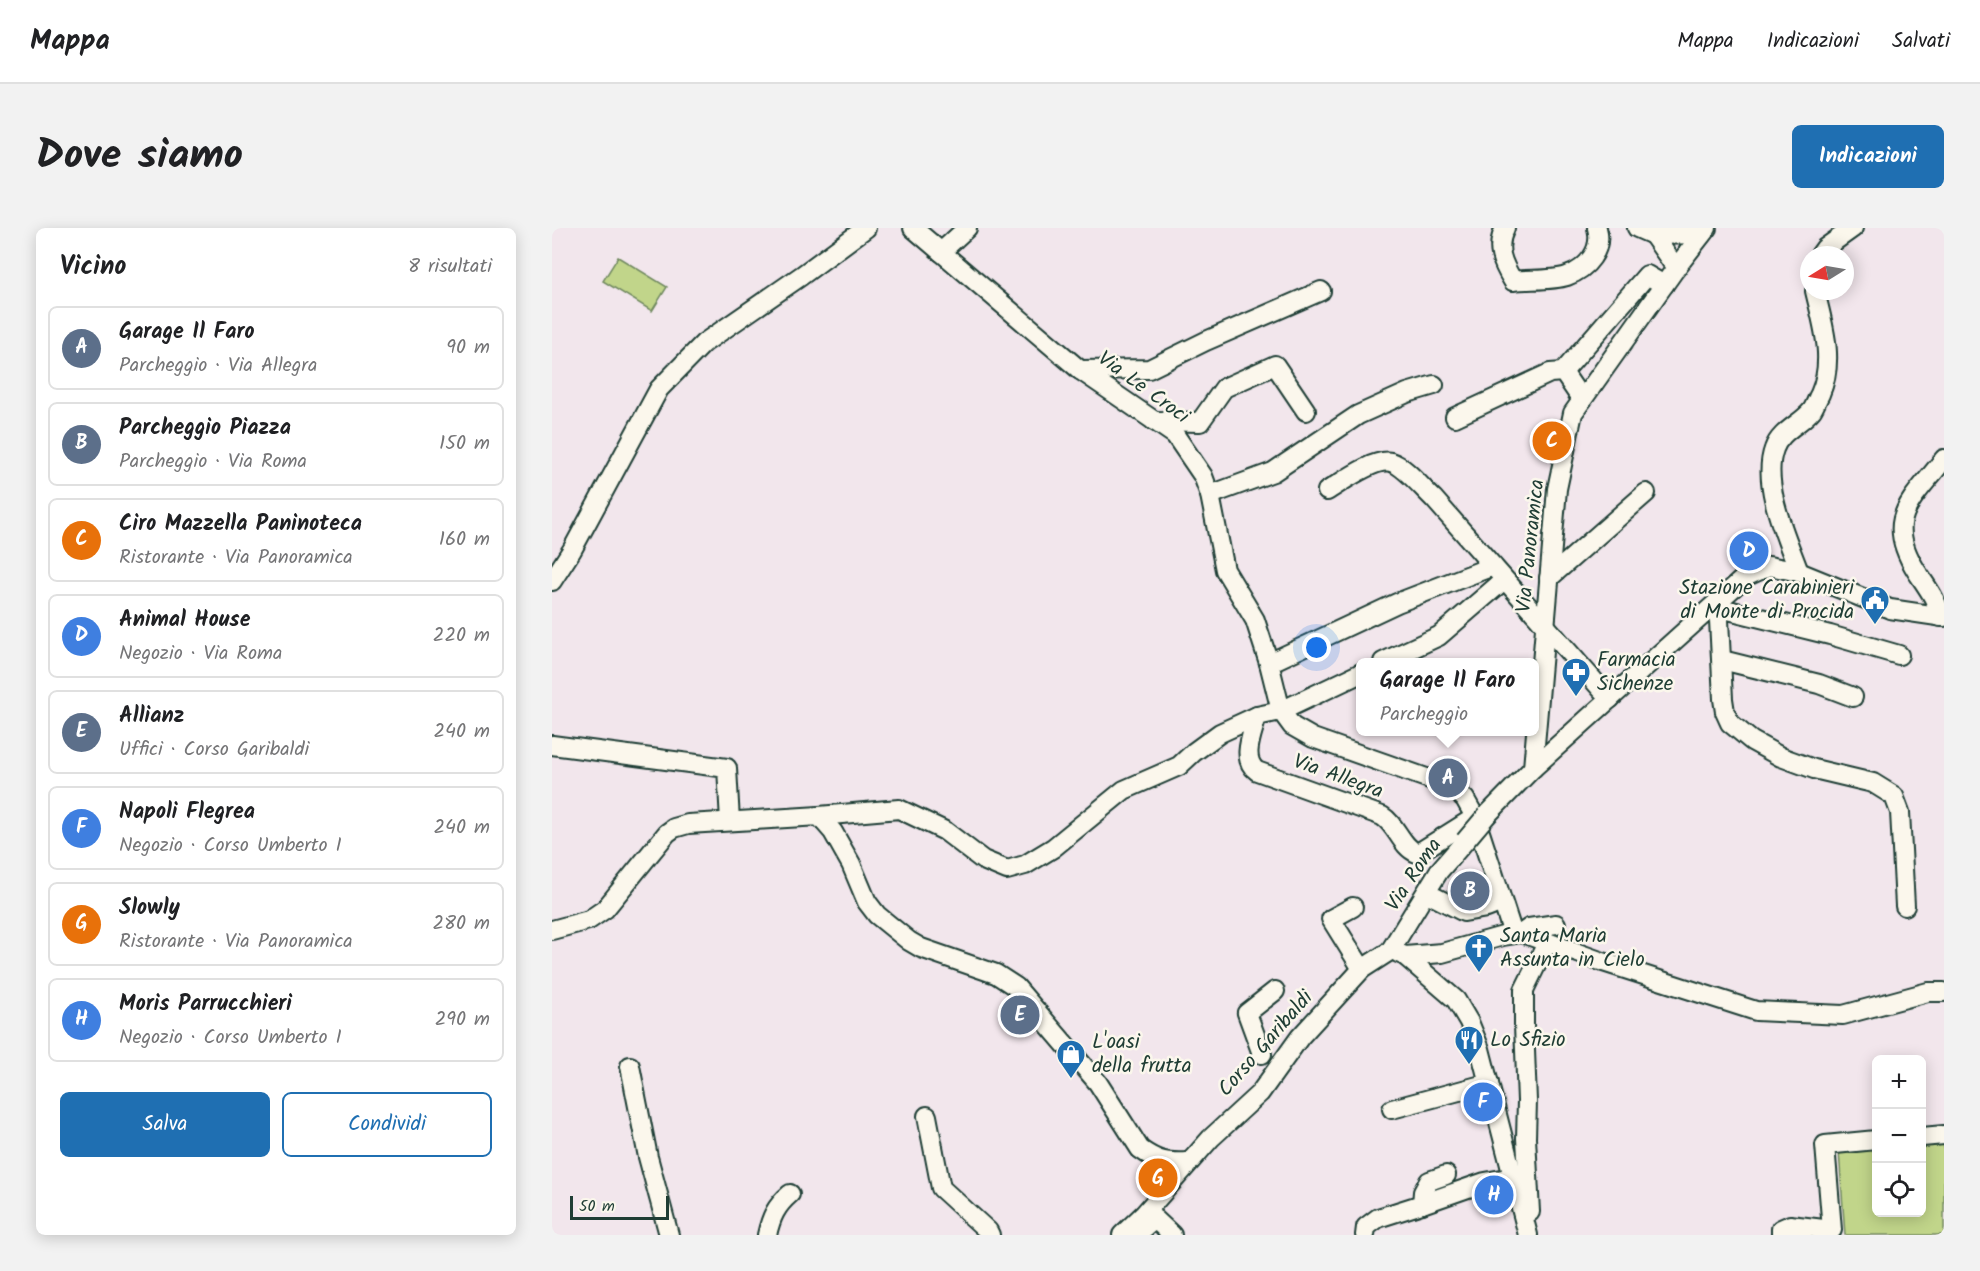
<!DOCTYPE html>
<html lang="it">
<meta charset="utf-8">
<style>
body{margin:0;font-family:Kalam,sans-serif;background:#f2f2f2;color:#202124}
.controls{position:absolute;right:18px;bottom:18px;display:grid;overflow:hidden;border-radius:9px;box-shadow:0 3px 15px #0003}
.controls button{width:54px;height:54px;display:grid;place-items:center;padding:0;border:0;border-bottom:2px solid #e0e0e0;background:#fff;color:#202124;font:30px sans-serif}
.compass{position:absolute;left:1248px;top:18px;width:54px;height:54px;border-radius:50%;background:#fff;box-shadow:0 3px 15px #0003;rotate:259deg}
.scale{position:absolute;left:18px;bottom:15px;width:99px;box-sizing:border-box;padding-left:6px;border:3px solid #1f3d34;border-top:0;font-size:16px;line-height:21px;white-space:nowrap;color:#1f3d34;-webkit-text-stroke:4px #fbf7ec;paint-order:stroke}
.you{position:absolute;left:765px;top:420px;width:21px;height:21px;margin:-15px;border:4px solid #fff;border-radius:50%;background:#1a73e8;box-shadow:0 0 0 9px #1a73e833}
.badge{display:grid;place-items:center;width:39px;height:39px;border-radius:50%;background:#1f6fb2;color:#fff;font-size:20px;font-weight:700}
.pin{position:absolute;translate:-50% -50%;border:3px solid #fff;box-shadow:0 2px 6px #0006}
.popup{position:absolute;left:804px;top:430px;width:183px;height:78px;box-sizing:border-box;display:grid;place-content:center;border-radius:9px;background:#fff;filter:drop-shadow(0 2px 4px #0005);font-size:20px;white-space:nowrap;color:#757577}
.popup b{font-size:22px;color:#202124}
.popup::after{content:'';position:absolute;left:50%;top:100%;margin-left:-12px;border:12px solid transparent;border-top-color:#fff}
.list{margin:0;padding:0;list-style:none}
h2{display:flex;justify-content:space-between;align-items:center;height:78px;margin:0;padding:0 24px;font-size:26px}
h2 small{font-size:20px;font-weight:400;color:#757577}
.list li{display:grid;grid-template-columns:39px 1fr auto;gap:18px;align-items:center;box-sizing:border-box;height:84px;margin:0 12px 12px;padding:0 12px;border:2px solid #e0e0e0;border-radius:9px}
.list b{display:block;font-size:22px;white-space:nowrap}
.list p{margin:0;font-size:20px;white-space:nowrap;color:#757577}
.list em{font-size:20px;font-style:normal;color:#757577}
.actions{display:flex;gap:12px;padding:18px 24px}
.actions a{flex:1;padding:14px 0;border:2px solid #1f6fb2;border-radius:9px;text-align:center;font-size:21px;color:#1f6fb2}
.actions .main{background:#1f6fb2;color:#fff}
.icon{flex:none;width:33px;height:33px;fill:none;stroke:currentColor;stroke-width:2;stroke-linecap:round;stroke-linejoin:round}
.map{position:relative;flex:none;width:1392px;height:1007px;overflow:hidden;border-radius:9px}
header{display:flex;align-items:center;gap:36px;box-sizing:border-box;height:84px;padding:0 30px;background:#fff;border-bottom:2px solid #e0e0e0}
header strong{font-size:28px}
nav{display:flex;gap:33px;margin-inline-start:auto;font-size:21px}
.intro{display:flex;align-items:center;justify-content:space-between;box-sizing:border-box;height:144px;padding:0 36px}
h1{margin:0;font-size:42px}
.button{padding:15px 27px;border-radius:9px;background:#1f6fb2;color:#fff;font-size:21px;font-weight:700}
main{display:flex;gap:36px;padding:0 36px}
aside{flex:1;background:#fff;border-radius:9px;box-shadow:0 3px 15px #0003}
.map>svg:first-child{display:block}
</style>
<header>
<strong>Mappa</strong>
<nav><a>Mappa</a><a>Indicazioni</a><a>Salvati</a></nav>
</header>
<div class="intro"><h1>Dove siamo</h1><a class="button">Indicazioni</a></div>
<main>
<aside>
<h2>Vicino<small>8 risultati</small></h2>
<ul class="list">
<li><span class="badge" style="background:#5c6f8a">A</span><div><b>Garage Il Faro</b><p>Parcheggio · Via Allegra</p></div><em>90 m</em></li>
<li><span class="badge" style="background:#5c6f8a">B</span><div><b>Parcheggio Piazza</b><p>Parcheggio · Via Roma</p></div><em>150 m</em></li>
<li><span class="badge" style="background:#e8710a">C</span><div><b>Ciro Mazzella Paninoteca</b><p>Ristorante · Via Panoramica</p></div><em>160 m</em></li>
<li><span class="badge" style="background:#3f7fe0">D</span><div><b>Animal House</b><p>Negozio · Via Roma</p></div><em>220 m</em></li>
<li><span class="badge" style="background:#5c6f8a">E</span><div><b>Allianz</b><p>Uffici · Corso Garibaldi</p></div><em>240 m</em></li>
<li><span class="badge" style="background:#3f7fe0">F</span><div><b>Napoli Flegrea</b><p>Negozio · Corso Umberto I</p></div><em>240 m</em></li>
<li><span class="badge" style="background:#e8710a">G</span><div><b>Slowly</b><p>Ristorante · Via Panoramica</p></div><em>280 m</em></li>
<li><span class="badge" style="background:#3f7fe0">H</span><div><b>Moris Parrucchieri</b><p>Negozio · Corso Umberto I</p></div><em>290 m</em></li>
</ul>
<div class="actions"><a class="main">Salva</a><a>Condividi</a></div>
</aside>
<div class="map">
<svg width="1392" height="1007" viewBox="0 0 1392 1007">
<rect width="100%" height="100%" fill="#f2e6ec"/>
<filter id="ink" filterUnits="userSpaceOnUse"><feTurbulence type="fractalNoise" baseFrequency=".0167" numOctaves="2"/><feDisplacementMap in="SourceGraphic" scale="12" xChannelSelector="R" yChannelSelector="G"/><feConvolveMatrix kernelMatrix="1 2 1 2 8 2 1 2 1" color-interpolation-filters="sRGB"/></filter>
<g filter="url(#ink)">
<g fill="#c1d58a" stroke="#70895f" stroke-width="1.5">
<polygon points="66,29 115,59 100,83 51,53"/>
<polygon points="1392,913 1392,1007 1293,1007 1287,923 1324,919 1324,984 1370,984 1370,915"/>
</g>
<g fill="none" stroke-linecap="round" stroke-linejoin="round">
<g stroke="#1f3d34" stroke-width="22">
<g id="minor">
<polyline points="361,0 528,142 623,207 651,248 658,267 673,342 703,392 717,435 729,483 740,498 761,510 900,559 913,571 923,589 961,706"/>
<path d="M953 0C943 20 950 35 961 53 977 51 1000 53 1015 48 1035 41 1051 22 1045 0"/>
<polyline points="1085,0 1101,7 1150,6"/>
<polyline points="1101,7 1124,40"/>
<polyline points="389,24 415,0"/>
<polyline points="1268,27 1273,20 1301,0"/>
<polyline points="528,142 597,141 654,113 769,63"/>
<polyline points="1011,144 1095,47 1112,57"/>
<polyline points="903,189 998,145 1011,144 1030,172"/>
<polyline points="602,193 648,194 672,160 723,137 754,183"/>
<path d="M775 263C790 254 822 230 839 234 853 238 871 261 882 271L1058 471"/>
<polyline points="658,267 721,244 806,187 855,165 882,157"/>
<path d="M1247 344C1235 311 1209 256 1222 221 1228 203 1249 196 1260 182 1263 178 1265 171 1268 166 1283 132 1271 97 1263 63"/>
<polyline points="997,350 1094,265"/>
<polyline points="0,353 20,322 107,161 152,115 249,48 314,0"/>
<polyline points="1166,372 1171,471 1173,484 1178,495 1200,513 1229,529 1262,541 1321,555 1342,568 1348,584 1353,678"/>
<polyline points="1168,380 1278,407 1347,427"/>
<path d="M1389 389C1385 372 1375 359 1365 344 1331 290 1359 274 1392 231"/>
<polyline points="1170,432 1267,456 1301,469"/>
<polyline points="831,434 887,408 952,352"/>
<polyline points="717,435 845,375 941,338"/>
<path d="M705 488C701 505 688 531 705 543L830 588C845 597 849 619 865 625L869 623 923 589"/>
<polyline points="0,517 175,540 178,593"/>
<polyline points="981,540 1005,261 1021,185 1124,40 1155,0"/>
<polyline points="935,587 981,540 1193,349 1217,338 1247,344 1338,381 1392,389"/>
<polyline points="267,588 347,581 393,603 431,632 455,642 473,637 501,620 572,562 627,538 642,524 668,505 705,488 729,483 809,445"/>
<polyline points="875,665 912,684 935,680 950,674"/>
<polyline points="801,679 779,691 810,741"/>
<path d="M0 702 37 692 53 681 115 605 122 600 136 596 267 588 281 604 299 636 315 674 325 687 357 713 369 720 444 746 464 759 546 855 588 921C606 934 615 935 636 934"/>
<polyline points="970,705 977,700 1004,696"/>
<polyline points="846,725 853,728 904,772 917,794 928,821 976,1007"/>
<polyline points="853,728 890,725 951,708 970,705 1048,733 1204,783 1291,787 1376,764 1392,764"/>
<polyline points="710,826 695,785 723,763"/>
<polyline points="78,838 96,929 117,1007"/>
<polyline points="840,881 937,855"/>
<polyline points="375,888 389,960 436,1003 438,1007"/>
<polyline points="1370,909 1392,907"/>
<polyline points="870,976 933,954 961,949"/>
<polyline points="978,984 974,910 975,873 972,797 972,762 995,715"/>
<polyline points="585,1006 603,991 620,1007"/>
<path d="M215 1007C219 989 224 978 238 966"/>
<polyline points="570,1007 592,986 659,910 708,865 748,809 800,752 810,741 838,723 887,643 913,613"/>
<polyline points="813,1007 814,999 826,990 870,976 871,964 877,953 894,947"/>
<polyline points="1229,1007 1229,1001 1238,997 1280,1002 1273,917 1324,912"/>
</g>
</g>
<use href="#minor" stroke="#fbf7ec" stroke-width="18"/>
<g stroke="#1f3d34" stroke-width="22" stroke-linecap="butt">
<polyline id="minor-bridge" points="913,613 935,587"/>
</g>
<use href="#minor-bridge" stroke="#fbf7ec" stroke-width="18"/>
</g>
</g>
<defs>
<g id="civic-pin" transform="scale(1.5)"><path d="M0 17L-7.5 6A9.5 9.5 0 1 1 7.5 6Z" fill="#1f6fb2" stroke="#fbf7ec"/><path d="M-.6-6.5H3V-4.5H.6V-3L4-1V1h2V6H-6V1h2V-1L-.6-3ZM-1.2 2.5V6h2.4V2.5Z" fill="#fff"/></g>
<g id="pharmacy-pin" transform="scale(1.5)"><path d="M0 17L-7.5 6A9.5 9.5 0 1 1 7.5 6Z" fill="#1f6fb2" stroke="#fbf7ec"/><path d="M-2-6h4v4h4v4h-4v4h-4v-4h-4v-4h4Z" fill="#fff"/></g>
<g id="church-pin" transform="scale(1.5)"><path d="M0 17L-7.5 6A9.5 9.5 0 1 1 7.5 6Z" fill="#1f6fb2" stroke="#fbf7ec"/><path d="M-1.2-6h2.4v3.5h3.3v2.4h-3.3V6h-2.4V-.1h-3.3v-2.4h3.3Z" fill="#fff"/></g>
<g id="restaurant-pin" transform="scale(1.5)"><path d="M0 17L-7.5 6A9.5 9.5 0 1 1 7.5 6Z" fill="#1f6fb2" stroke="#fbf7ec"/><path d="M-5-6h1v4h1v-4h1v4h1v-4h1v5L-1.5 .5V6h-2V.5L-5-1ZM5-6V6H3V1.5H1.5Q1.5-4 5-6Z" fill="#fff"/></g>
<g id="shop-pin" transform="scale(1.5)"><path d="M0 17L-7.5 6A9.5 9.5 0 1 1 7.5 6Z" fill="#1f6fb2" stroke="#fbf7ec"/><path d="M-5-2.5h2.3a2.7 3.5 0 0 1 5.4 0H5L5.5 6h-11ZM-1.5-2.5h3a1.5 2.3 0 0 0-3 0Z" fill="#fff"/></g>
</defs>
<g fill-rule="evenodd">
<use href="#civic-pin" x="1323" y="372"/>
<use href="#pharmacy-pin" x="1024" y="444"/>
<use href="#church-pin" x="927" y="720"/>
<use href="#restaurant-pin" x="917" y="812"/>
<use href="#shop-pin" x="519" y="826"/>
</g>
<g text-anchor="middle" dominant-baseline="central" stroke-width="5" stroke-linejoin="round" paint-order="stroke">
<g font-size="21" fill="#1f3d34" stroke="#fbf7ec">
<text transform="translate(591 160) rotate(36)">Via Le Croci</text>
<text transform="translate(979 318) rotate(-84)">Via Panoramica</text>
<text transform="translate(786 549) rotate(20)">Via Allegra</text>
<text transform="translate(862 647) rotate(-56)">Via Roma</text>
<text transform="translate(714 816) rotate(-49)">Corso Garibaldi</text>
</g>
<g font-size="21" fill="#1f3d34" stroke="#fbf7ec" text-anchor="start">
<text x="1302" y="360" text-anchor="end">Stazione Carabinieri<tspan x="1302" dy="24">di Monte di Procida</tspan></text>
<text x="1045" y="432">Farmacia<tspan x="1045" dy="24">Sichenze</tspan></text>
<text x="948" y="708">Santa Maria<tspan x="948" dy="24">Assunta in Cielo</tspan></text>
<text x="938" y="812">Lo Sfizio</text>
<text x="540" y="814">L'oasi<tspan x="540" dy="24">della frutta</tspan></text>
</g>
</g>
</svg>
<div class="controls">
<button>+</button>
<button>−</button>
<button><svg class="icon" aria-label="locate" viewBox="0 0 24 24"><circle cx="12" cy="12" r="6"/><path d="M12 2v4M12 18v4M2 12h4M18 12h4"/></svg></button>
</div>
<svg class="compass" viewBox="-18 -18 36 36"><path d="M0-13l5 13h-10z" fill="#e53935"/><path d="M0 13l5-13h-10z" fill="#757577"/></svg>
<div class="scale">50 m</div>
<div class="you"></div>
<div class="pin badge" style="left:896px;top:550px;background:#5c6f8a">A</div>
<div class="popup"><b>Garage Il Faro</b>Parcheggio</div>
<div class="pin badge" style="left:918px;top:663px;background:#5c6f8a">B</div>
<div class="pin badge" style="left:1000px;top:213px;background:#e8710a">C</div>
<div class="pin badge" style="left:1197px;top:323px;background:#3f7fe0">D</div>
<div class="pin badge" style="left:468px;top:787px;background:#5c6f8a">E</div>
<div class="pin badge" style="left:931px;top:874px;background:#3f7fe0">F</div>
<div class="pin badge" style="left:606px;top:950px;background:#e8710a">G</div>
<div class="pin badge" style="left:942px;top:967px;background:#3f7fe0">H</div>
</div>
</main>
